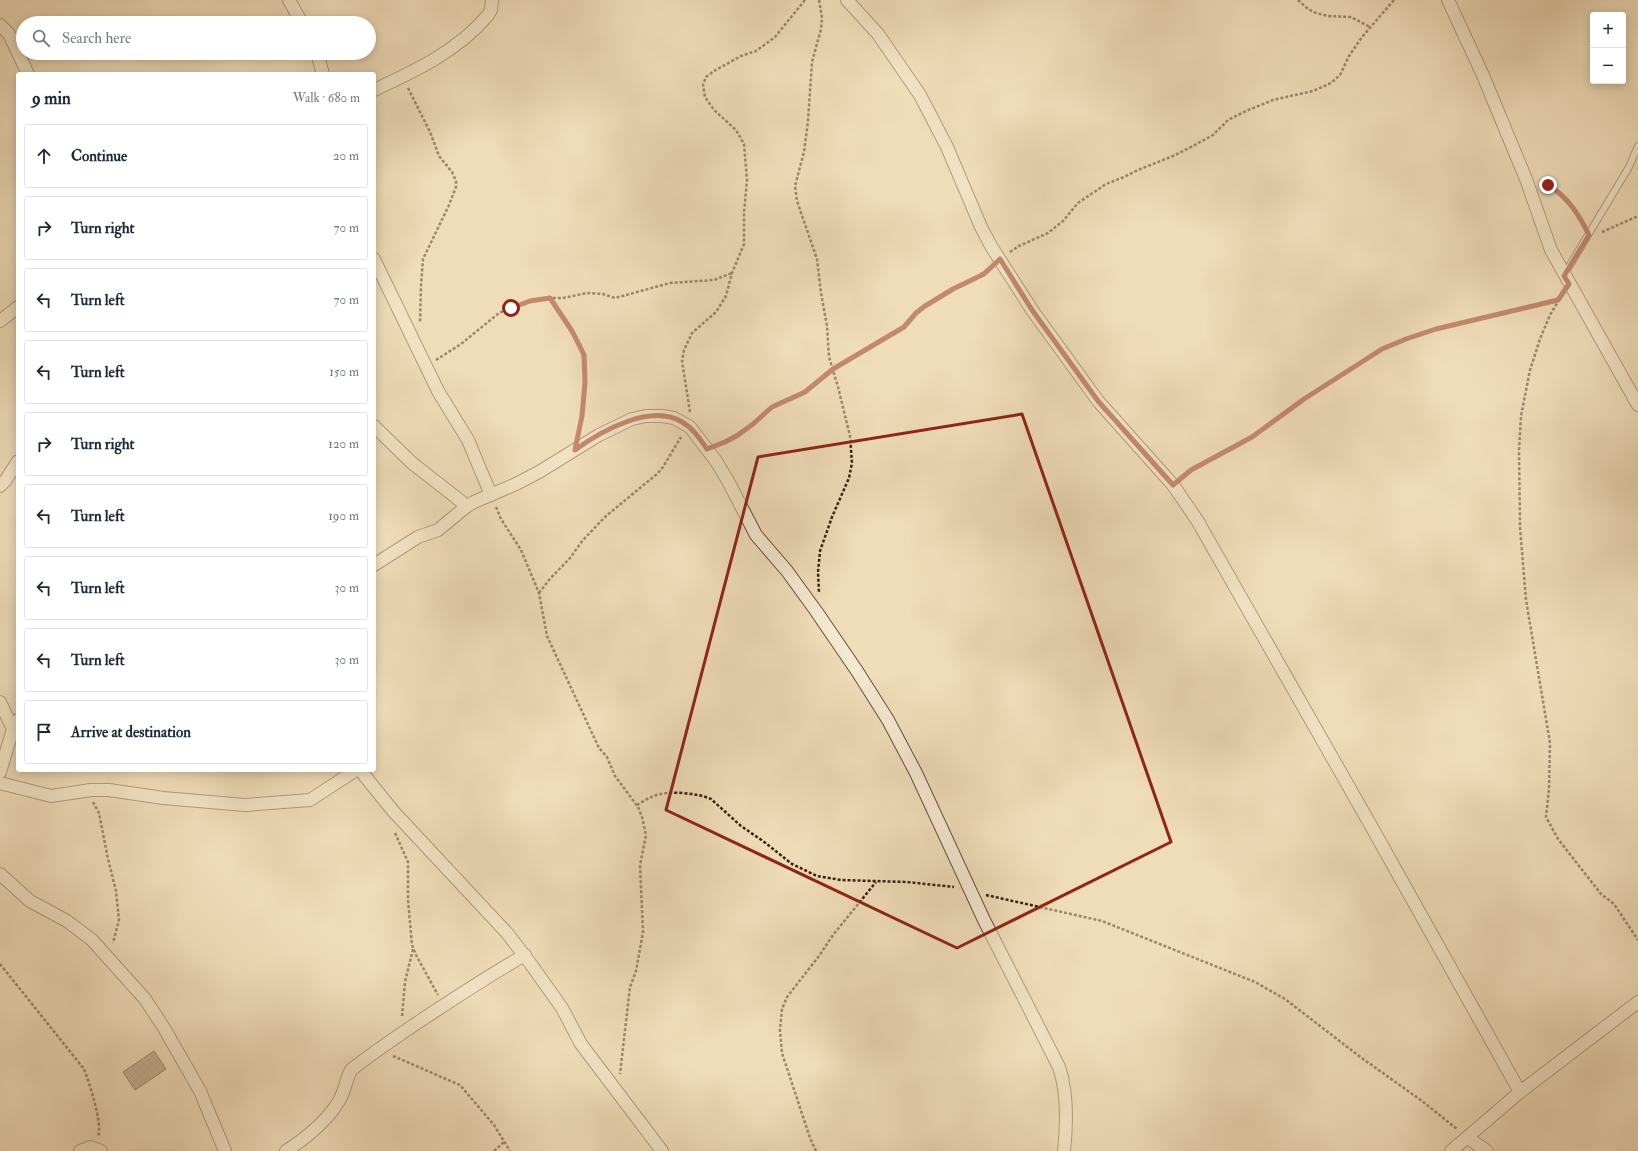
<!DOCTYPE html>
<meta charset="utf-8">
<style>
body{margin:0;font-family:"IM FELL Double Pica",serif;background:#f2f2f3;color:#1f2937}
.controls{position:absolute;right:12px;top:12px;display:grid;overflow:hidden;border-radius:4px;box-shadow:0 2px 10px #0003}
.controls button{width:36px;height:36px;display:grid;place-items:center;padding:0;border:0;border-bottom:1px solid #e0e1e3;background:#fff;color:#1f2937;font:20px sans-serif}
.stop{position:absolute;width:12px;height:12px;margin:-9px;border:3px solid #8f2418;border-radius:50%;background:#fff}
.stop.end{background:#8f2418;border-color:#fff;box-shadow:0 1px 4px #0008}
.list{margin:0;padding:0;list-style:none}
h2{display:flex;justify-content:space-between;align-items:center;height:52px;margin:0;padding:0 16px;font-size:17px}
h2 small{font-size:13px;font-weight:400;color:#747a83}
.list li{display:grid;grid-template-columns:26px 1fr auto;gap:12px;align-items:center;box-sizing:border-box;height:64px;margin:0 8px 8px;padding:0 8px;border:1px solid #e0e1e3;border-radius:4px}
.list b{display:block;font-size:15px;white-space:nowrap}
.list em{font-size:13px;font-style:normal;color:#747a83}
.icon{flex:none;width:22px;height:22px;fill:none;stroke:currentColor;stroke-width:2;stroke-linecap:round;stroke-linejoin:round}
.map{position:relative;flex:none;width:1638px;height:1151px;overflow:hidden}
.search{position:absolute;background:#fff;box-shadow:0 2px 10px #0003;left:16px;top:16px;width:360px;height:44px;display:flex;align-items:center;gap:10px;box-sizing:border-box;padding:0 14px;border-radius:22px;color:#747a83;font-size:15px}
.panel{position:absolute;background:#fff;box-shadow:0 2px 10px #0003;left:16px;top:72px;width:360px;height:700px;border-radius:4px}
.map>svg:first-child{display:block}
</style>
<div class="map">
<svg width="1638" height="1151" viewBox="0 0 1638 1151">
<defs>
<pattern id="building-cross-hatch" width="8" height="8" patternUnits="userSpaceOnUse"><rect width="8" height="8" fill="#998168"/><path d="M0 0l8 8M0 8l8-8" fill="none" stroke="#7e6954"/></pattern>
</defs>
<rect width="100%" height="100%" fill="#efdcb8"/>
<filter id="stains"><feTurbulence type="fractalNoise" baseFrequency=".005" numOctaves="4"/><feColorMatrix values="0 0 0 0 .2 0 0 0 0 .09 0 0 0 0 .02 0 0 0 .5 -.17"/></filter>
<radialGradient id="worn" r=".72"><stop offset=".6" stop-color="#630" stop-opacity="0"/><stop offset="1" stop-color="#630" stop-opacity=".3"/></radialGradient>
<polygon fill="url(#building-cross-hatch)" stroke="#3c1e11" points="154,1051 166,1069 135,1090 123,1072"/>
<g fill="none" stroke-linecap="round" stroke-linejoin="round">
<g stroke="#694e3b" stroke-width="8">
<polyline id="lane" points="1564,275 1629,167 1638,146"/>
</g>
<g stroke="#694e3b" stroke-width="14">
<g id="street">
<polyline points="289,0 302,23"/>
<polyline points="847,0 878,34 920,95 947,147 981,227 991,246 1032,310 1098,401 1173,485 1197,520 1370,824 1520,1092"/>
<polyline points="1448,0 1482,73 1526,179 1551,250 1638,405"/>
<polyline points="0,25 9,34 28,74"/>
<polyline points="317,53 323,74"/>
<path d="M374 90C415 71 458 51 488 15L491 10 492 0"/>
<polyline points="374,259 438,391 468,440 491,495"/>
<polyline points="0,321 18,307"/>
<polyline points="374,426 412,463 467,506"/>
<polyline points="0,486 5,481 18,461"/>
<path d="M374 565 418 537 438 530 467 506 474 502 516 484 539 472 599 435 632 419 646 416H662L674 418 690 427 716 461 728 481 756 535 787 571 816 611 857 671 888 720 916 773 984 920 1059 1067C1068 1093 1067 1123 1064 1151"/>
<polyline points="0,702 13,729"/>
<polyline points="360,770 393,811 507,933 530,963 562,1008 581,1044 662,1151"/>
<polyline points="0,772 13,729 18,720"/>
<polyline points="0,783 51,796 91,790 109,790 163,798 245,805 310,800 356,770"/>
<polyline points="0,874 30,901 67,921 92,940 145,999 164,1028 200,1091 225,1151"/>
<polyline points="1468,1138 1487,1151"/>
<polyline points="80,1151 90,1147 101,1151"/>
<path d="M286 1151C306 1138 328 1121 340 1099 345 1090 346 1080 351 1070 375 1051 401 1034 426 1017 458 996 491 974 525 955"/>
<polyline points="1451,1151 1520,1092 1638,1002"/>
</g>
</g>
<g stroke="#3c1e11" stroke-width="2.5" stroke-dasharray="3 2" stroke-linecap="butt">
<polyline points="819,0 822,18 821,29 812,62 808,121 804,152 795,186 797,201 817,259 821,293 827,326 829,357 838,387 850,436 852,463 849,478 832,517 820,551 818,572 819,593"/>
<polyline points="1298,0 1308,9 1316,13 1328,16 1351,17 1370,27"/>
<polyline points="408,88 430,132 439,156 452,172 456,181 456,187 449,205 423,259 421,286 420,323"/>
<path d="M1540 182C1559 189 1574 205 1583 223"/>
<polyline points="1602,232 1638,216"/>
<polyline points="1010,252 1019,246 1048,233 1063,221 1078,203 1106,184 1124,177 1138,170 1173,156 1193,146 1213,135 1228,120 1246,111 1273,100 1313,91 1331,83 1340,75 1349,56 1362,37 1394,0"/>
<polyline points="1562,295 1550,315 1540,339 1530,370 1521,416 1519,450 1520,527 1526,600 1550,743 1549,789 1546,817 1558,839 1601,894 1614,904 1638,940"/>
<path d="M550 298C561 316 578 334 584 354 589 371 583 413 579 431"/>
<polyline points="436,360 461,344 499,313 530,301 550,298 563,298 587,293 603,294 615,298 670,283 714,280 732,273"/>
<polyline points="690,412 682,361 684,350 692,333 716,312 726,296 732,273 744,244 744,213 747,180 744,144 736,130 714,110 705,97 703,85 706,77 714,71 741,56 756,51 775,37 805,0"/>
<polyline points="719,444 745,431 772,407 797,397 833,369 904,327 916,313 925,306 953,289 975,279 990,267"/>
<polyline points="1183,477 1191,470 1253,437 1304,399 1382,349 1406,339 1435,329 1558,300"/>
<polyline points="496,507 501,519 521,550 539,593 547,636 599,748 607,757 615,776 638,807 642,817 646,835 640,865 643,932 636,971 630,987 620,1074"/>
<polyline points="539,593 549,580 570,558 583,540 606,516 657,474 663,467 681,437"/>
<polyline points="93,802 99,813 108,859 116,891 119,920 113,943"/>
<path d="M637 805C642 802 648 798 654 796 667 790 698 793 711 799L741 826 763 841 792 864 817 876 841 880 907 882 954 887"/>
<polyline points="395,833 408,862 408,900 412,945 416,955 438,995"/>
<polyline points="986,895 1102,921 1255,982 1285,999 1359,1056 1422,1101 1457,1129"/>
<path d="M0 964 84 1069C89 1082 103 1124 98 1136"/>
<polyline points="402,1016 405,982 413,949"/>
<polyline points="393,1056 460,1085 494,1125 510,1151"/>
<polyline points="494,1151 504,1142"/>
<polyline points="816,1151 810,1138 782,1053 780,1030 782,1009 787,997 819,956 833,935 876,882"/>
</g>
<use href="#lane" stroke="#f5e8d1" stroke-width="6"/>
<use href="#street" stroke="#f5e8d1" stroke-width="12"/>
</g>
<g fill="none" stroke-linecap="round" stroke-linejoin="round">
<path stroke="#8f2418" stroke-width="5" d="M511 308 530 301 550 298 572 331 584 355 585 383 582 416 575 450C601 431 651 403 682 422 693 428 700 439 707 449L725 442 738 435 753 424 772 407 805 392 833 369 904 327 916 313 925 306 953 289 984 274 1000 259 1032 310 1098 401 1173 485 1191 470 1252 437 1304 399 1382 349 1406 339 1436 329 1558 300 1569 284 1564 276 1589 235C1579 215 1568 197 1548 185"/>
</g>
<path d="M0 0H1638V1151H0ZM1022 414 1171 842 957 948 666 810 758 457Z" fill="#efdcb8" fill-opacity=".55" fill-rule="evenodd"/>
<path fill="none" stroke="#8f2418" stroke-width="3" stroke-linejoin="round" d="M1022 414 1171 842 957 948 666 810 758 457Z"/>
<rect width="100%" height="100%" filter="url(#stains)"/>
<rect width="100%" height="100%" fill="url(#worn)"/>
</svg>
<div class="controls">
<button>+</button>
<button>−</button>
</div>
<div class="stop" style="left:511px;top:308px"></div>
<div class="stop end" style="left:1548px;top:185px"></div>
<div class="search"><svg class="icon" aria-label="search" viewBox="0 0 24 24"><circle cx="10" cy="10" r="6"/><path d="M15 15l6 6"/></svg>Search here</div>
<section class="panel">
<h2>9 min<small>Walk · 680 m</small></h2>
<ul class="list">
<li><svg class="icon" aria-label="ahead" viewBox="0 0 24 24"><path d="M12 20V5M6 11l6-6 6 6"/></svg><div><b>Continue</b></div><em>20 m</em></li>
<li><svg class="icon" aria-label="right" viewBox="0 0 24 24"><path d="M7 20v-9h11M14 6l5 5-5 5"/></svg><div><b>Turn right</b></div><em>70 m</em></li>
<li><svg class="icon" aria-label="left" viewBox="0 0 24 24"><path d="M17 20v-9H6M10 6l-5 5 5 5"/></svg><div><b>Turn left</b></div><em>70 m</em></li>
<li><svg class="icon" aria-label="left" viewBox="0 0 24 24"><path d="M17 20v-9H6M10 6l-5 5 5 5"/></svg><div><b>Turn left</b></div><em>150 m</em></li>
<li><svg class="icon" aria-label="right" viewBox="0 0 24 24"><path d="M7 20v-9h11M14 6l5 5-5 5"/></svg><div><b>Turn right</b></div><em>120 m</em></li>
<li><svg class="icon" aria-label="left" viewBox="0 0 24 24"><path d="M17 20v-9H6M10 6l-5 5 5 5"/></svg><div><b>Turn left</b></div><em>190 m</em></li>
<li><svg class="icon" aria-label="left" viewBox="0 0 24 24"><path d="M17 20v-9H6M10 6l-5 5 5 5"/></svg><div><b>Turn left</b></div><em>30 m</em></li>
<li><svg class="icon" aria-label="left" viewBox="0 0 24 24"><path d="M17 20v-9H6M10 6l-5 5 5 5"/></svg><div><b>Turn left</b></div><em>30 m</em></li>
<li><svg class="icon" aria-label="arrive" viewBox="0 0 24 24"><path d="M6 21V4h12l-3 4 3 4H6"/></svg><div><b>Arrive at destination</b></div></li>
</ul>
</section>
</div>
